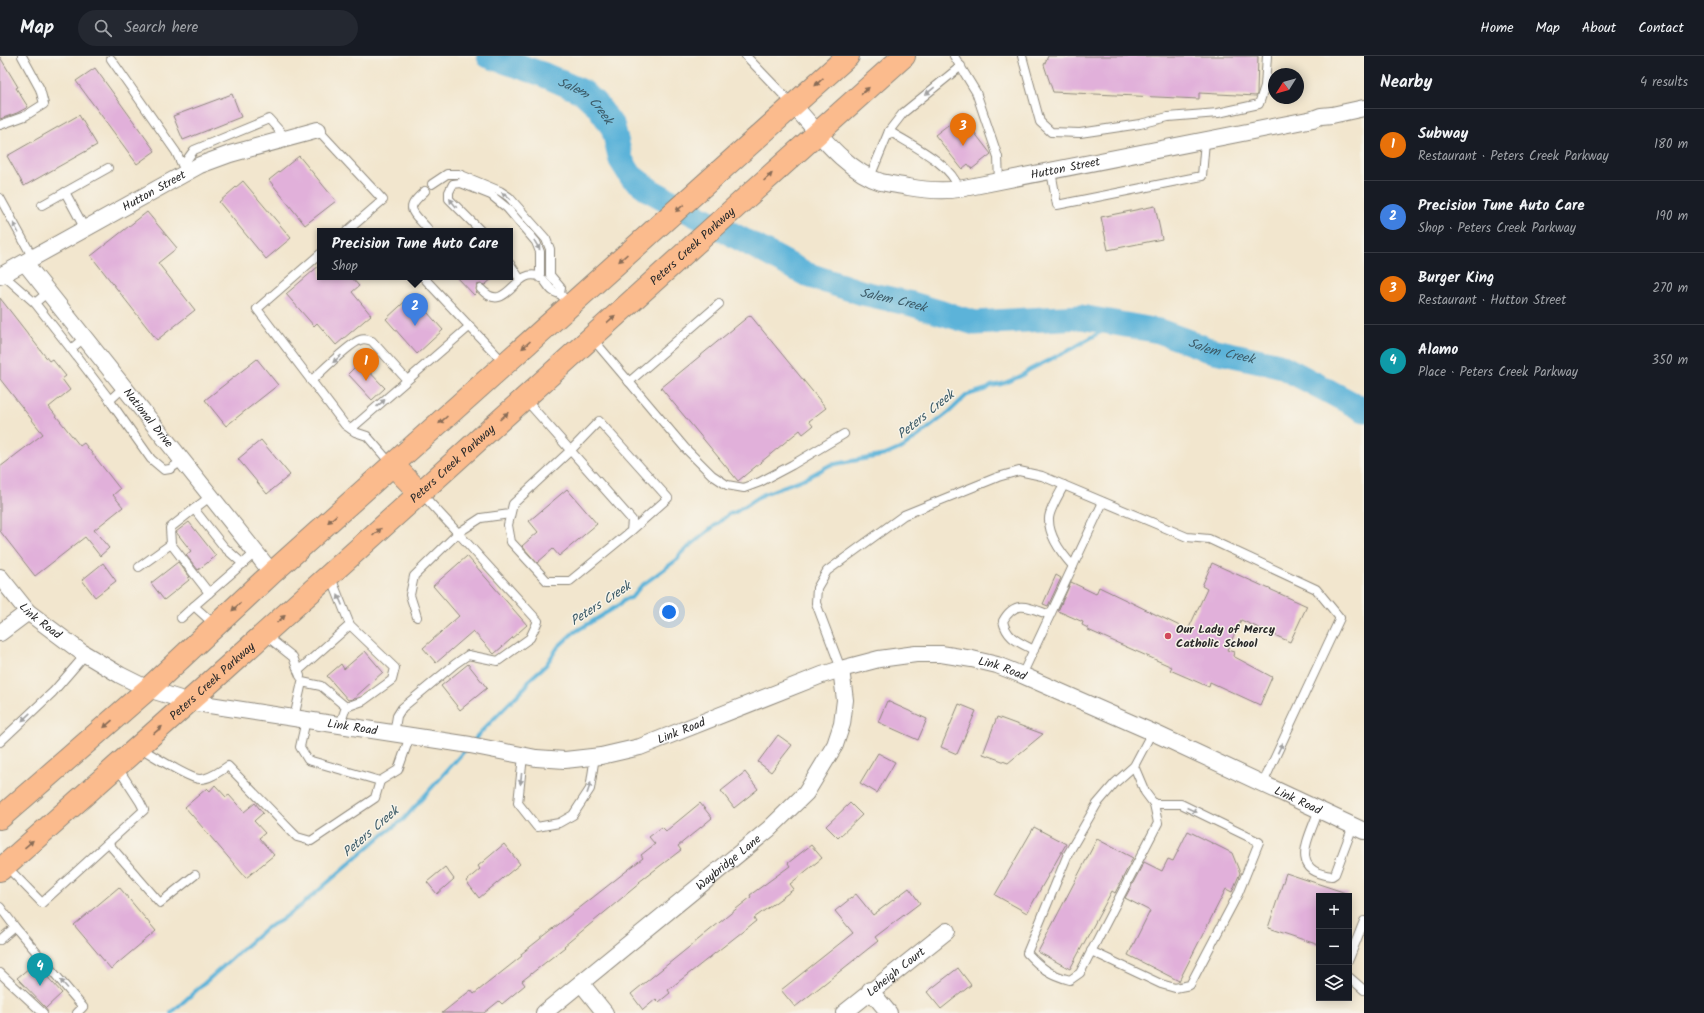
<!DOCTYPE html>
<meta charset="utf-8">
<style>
body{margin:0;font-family:Kalam,sans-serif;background:#242831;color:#f1f3f6}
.controls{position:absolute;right:12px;bottom:12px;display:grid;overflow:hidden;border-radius:0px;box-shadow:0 2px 10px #0003}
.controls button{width:36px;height:36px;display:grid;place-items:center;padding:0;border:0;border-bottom:1px solid #363941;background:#171b24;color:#f1f3f6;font:20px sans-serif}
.compass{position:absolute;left:1268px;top:12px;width:36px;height:36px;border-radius:50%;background:#171b24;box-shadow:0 2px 10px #0003;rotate:233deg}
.you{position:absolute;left:669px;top:556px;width:14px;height:14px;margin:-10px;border:3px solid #fff;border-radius:50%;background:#1a73e8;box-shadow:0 0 0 6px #1a73e833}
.badge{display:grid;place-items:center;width:26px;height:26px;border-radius:50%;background:#0b8043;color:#fff;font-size:13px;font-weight:700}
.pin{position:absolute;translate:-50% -33px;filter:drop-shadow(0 1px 2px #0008)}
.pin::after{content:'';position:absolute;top:21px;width:14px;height:12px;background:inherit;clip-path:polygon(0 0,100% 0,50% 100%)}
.popup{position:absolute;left:317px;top:172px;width:196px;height:52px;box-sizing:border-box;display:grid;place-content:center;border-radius:0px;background:#171b24;filter:drop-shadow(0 1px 3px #0005);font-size:13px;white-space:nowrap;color:#9ea1a6}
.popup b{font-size:15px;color:#f1f3f6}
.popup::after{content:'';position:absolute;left:50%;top:100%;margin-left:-8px;border:8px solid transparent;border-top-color:#171b24}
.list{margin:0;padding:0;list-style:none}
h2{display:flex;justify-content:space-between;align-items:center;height:52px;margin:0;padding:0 16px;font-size:17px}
h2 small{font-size:13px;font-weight:400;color:#9ea1a6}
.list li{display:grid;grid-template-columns:26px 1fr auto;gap:12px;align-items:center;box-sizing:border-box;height:72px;padding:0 16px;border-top:1px solid #363941}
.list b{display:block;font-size:15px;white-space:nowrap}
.list p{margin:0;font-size:13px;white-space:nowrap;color:#9ea1a6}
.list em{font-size:13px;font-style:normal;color:#9ea1a6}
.icon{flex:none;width:22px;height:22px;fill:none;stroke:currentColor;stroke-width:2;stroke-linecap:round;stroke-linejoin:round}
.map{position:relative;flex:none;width:1364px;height:957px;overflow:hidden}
header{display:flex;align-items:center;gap:24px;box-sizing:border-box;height:56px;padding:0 20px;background:#171b24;border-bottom:1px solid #363941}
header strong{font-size:19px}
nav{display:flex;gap:22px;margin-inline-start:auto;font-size:14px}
.search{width:280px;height:36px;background:#242831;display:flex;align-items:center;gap:10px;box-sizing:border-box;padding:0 14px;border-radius:22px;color:#9ea1a6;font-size:15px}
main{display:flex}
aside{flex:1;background:#171b24}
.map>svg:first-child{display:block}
</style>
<header>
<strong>Map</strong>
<div class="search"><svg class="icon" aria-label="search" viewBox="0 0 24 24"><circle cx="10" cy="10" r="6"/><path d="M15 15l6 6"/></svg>Search here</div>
<nav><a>Home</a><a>Map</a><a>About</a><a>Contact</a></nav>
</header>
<main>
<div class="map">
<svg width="1364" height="957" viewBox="0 0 1364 957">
<rect width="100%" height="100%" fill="#f7f3e8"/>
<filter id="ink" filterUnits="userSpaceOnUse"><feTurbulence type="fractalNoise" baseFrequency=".025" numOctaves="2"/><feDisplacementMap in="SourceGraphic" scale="8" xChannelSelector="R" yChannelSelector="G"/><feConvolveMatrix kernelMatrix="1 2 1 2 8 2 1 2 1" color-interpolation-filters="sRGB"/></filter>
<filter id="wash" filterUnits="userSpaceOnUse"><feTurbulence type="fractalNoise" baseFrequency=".012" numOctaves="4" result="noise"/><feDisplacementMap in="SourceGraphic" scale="16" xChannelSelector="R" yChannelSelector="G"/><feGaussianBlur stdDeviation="0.9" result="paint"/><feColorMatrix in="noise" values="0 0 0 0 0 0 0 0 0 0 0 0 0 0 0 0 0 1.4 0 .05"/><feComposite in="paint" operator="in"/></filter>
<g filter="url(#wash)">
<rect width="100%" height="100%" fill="#f2e6ce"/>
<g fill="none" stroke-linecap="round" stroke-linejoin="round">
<g stroke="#5cb3d9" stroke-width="4">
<polyline points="474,686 477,680 527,629 529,624 546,609 558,591 573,577 619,549 625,543 631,542 641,530 678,503 680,498 729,458 734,457 764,438 808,421 830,409 885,399 904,391 948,357 967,339 987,333 991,330 1002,328 1021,320 1029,314 1075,291 1116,267"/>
<polyline points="171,957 266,872 280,865 304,847 380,781 404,763 466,693"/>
</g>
<path stroke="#5cb3d9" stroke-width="25" id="s1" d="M489 0 542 18 583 36 597 49 613 71 621 104 631 120 651 135 808 219 863 237 912 248 975 267 1081 261 1159 275 1197 289 1206 293 1279 309 1364 354"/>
</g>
<g id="blocks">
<g fill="#e1b0da">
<polygon points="1048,0 1258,0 1257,38 1256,40 1199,37 1199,43 1053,36 1044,9"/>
<polygon points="0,1 18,31 16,32 28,51 17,57 0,63"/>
<polygon points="95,12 155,95 137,108 76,25"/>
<polygon points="232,38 241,61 183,84 173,60"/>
<polygon points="79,59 97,89 24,130 7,100"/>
<polygon points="961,59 991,98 972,113 968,108 962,113 935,79"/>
<polygon points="299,100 336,145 305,169 269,124"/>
<polygon points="243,125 291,182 266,203 219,146"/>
<polygon points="1155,150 1162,183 1108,194 1101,161"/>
<polygon points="147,156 177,192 158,207 195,254 157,284 91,200"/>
<polygon points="320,209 320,221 351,221 359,230 352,236 371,259 336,289 317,267 314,270 286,238"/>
<polygon points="457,221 494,221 485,229 481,228 477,229 476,233 477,236 474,239"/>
<polygon points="412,239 443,274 417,298 386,263"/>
<polygon points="0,242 49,305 52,303 66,320 62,323 70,334 49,351 80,390 84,387 120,433 113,439 123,451 94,474 109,492 100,500 85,481 35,520 0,475 0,411 43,378 0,323"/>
<polygon points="750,259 826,352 809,365 813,370 803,378 800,374 738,425 661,332"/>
<polygon points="257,303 278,329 226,370 205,344"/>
<polygon points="360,306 385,332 372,344 348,318"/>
<polygon points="261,384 290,419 267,438 238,403"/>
<polygon points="567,433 597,468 559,500 553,493 537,507 522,490 538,476 529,465"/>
<polygon points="189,466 216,500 198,514 186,499 191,495 176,476"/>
<polygon points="467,500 527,569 494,598 473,575 436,607 423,592 459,560 433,530"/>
<polygon points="178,506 190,521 188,522 189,524 164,544 151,527"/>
<polygon points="103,507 116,525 95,541 82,524"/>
<polygon points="1212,507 1307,550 1290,586 1241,564 1227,594 1234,596 1233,600 1272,621 1260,649 1210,626 1209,631 1170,614 1172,611 1088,574 1088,572 1082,569 1083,566 1058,555 1071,526 1096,538 1099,531 1188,574 1207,533 1202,530"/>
<polygon points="1056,519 1061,522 1048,550 1043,548"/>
<polygon points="365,595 383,616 353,643 348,644 327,620 341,608 344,613"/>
<polygon points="468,608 487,632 460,654 441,630"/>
<polygon points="887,645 927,663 918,684 878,666"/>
<polygon points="959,648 976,655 957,698 941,691"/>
<polygon points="997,661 1043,678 1008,707 983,698"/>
<polygon points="778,679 792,689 771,716 758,706"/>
<polygon points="878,697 895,706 877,737 860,727"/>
<polygon points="745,716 758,733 734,752 721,735"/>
<polygon points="215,729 226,741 229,739 244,756 255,747 263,757 254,765 265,777 259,782 274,799 246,822 185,751 207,732 210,735"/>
<polygon points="700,747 712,762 678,790 681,794 639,826 640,827 564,890 565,891 522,925 525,929 502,948 499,945 484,957 442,957 471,934 474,938 522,900 521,898 643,802 641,799 655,788 649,781 662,771 666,775"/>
<polygon points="850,747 862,759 838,782 826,770"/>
<polygon points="1034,771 1066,788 1027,857 995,839"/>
<polygon points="1188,775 1232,797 1240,817 1232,836 1226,833 1179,925 1128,899 1150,855 1125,842 1144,806 1162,815 1168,803 1173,805"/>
<polygon points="1097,783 1133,802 1115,837 1112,835 1070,913 1038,896"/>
<polygon points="504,788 520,808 479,842 466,825 480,813 478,810"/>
<polygon points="811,789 822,802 790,828 794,833 754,862 756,865 668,934 670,937 659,946 656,943 643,954 631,938 751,841 750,839 790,810 788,807"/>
<polygon points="445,811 454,823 437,838 427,826"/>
<polygon points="1286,817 1349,838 1348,840 1319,840 1319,889 1268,872"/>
<polygon points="119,831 156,875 111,913 74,869"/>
<polygon points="909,832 920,847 875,881 878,885 795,951 781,934 853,877 835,855 856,838 873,859"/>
<polygon points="35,907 62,937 46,952 17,922"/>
<polygon points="958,912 971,929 941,953 927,936"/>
</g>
</g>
</g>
<g filter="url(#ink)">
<use href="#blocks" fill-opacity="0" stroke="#8e887c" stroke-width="1"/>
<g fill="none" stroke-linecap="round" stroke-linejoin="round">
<g stroke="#8e887c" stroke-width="10">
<g id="service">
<polyline points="746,0 793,49"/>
<polyline points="954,0 976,36 998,101 999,125"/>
<polyline points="1022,0 1040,66 1051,76 1080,77 1140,68 1168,61 1218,57 1259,48 1265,30 1267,0"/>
<polyline points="111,3 176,96 186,117"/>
<polyline points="0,69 25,60 44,48 40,33 22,0"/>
<polyline points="318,74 383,144 347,175"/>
<path d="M889 75C911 89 951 107 959 133"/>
<polyline points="183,109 194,94 269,63 286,82"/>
<polyline points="1051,115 1057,149 1202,120 1205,85"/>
<polyline points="870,121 889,75 903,57 961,10"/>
<polyline points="432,128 447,118 459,118 500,135 509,141 546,183 550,193 550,219 561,232 560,237"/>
<path d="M425 135C405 153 410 153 427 172"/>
<polyline points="65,136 85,173"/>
<polyline points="0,142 33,202"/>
<polyline points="42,149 108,112"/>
<polyline points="481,175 449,143 449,136 453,128 461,127 491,139 507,152 536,186 540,196 540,222"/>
<polyline points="320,198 257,253 345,369 355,376 367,380 392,409"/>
<polyline points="510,208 520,223"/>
<polyline points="2,218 35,247"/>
<polyline points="423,221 505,308"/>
<path d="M481 233C507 261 515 209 540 221 546 224 548 232 553 235 557 238 560 237 563 241"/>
<polyline points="48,236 35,247 71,293"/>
<polyline points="84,282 71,293 110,344"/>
<polyline points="592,282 685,392 712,419 727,429 744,432 760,426 792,409 844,378"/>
<path d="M311 325C322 315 349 288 360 284 365 282 368 284 372 285L407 324"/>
<polyline points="629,326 719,248"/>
<polyline points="124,331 110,344 112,348 151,403 164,414 170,413 182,405"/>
<polyline points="525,343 632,464 631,475 570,525 547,525 511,486 508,469 513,448 571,394 599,365 668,442 631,475"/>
<polyline points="351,373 470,270"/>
<path d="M1064 429C1060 437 1048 456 1049 464 1049 481 1062 498 1073 510"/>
<polyline points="421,437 458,477 481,462 510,458"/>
<polyline points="194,453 211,440"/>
<polyline points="171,488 170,472 194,453 224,491 243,508"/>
<polyline points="139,511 171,488 209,537"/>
<polyline points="330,519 350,569 395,612 392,624 363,645 346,651"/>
<polyline points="181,562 194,550"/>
<polyline points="215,569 194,550 255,497"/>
<polyline points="264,578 293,601 300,620"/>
<path d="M1034 594C1019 586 1007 583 1003 565 1016 542 1030 552 1050 559"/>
<polyline points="841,613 816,547 817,532 827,515 904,459 998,421 1019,415 1042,420 1187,481 1209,483 1316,533 1340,562 1263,727"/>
<polyline points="298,615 350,569"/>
<polyline points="1022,619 1103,446"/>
<polyline points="294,662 302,626 321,630 346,651 340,669"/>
<polyline points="394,678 397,660 402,652 455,608 468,599 498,605 530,582 538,565 458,477 414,520 410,539 417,561"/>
<polyline points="0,686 53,636 86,598"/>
<path d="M140 692C151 698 189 723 200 723 210 723 220 715 228 710L297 781 311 785 375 742 380 725 308 704 300 691 306 664"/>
<polyline points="523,700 518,747 537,771 559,767 573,759 590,733 595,700"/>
<path d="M1134 710 1145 736 1154 748 1158 767 1080 917 1070 924C1050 919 1041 912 1027 897L1068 798 1097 748 1115 727 1134 710 1152 676"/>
<polyline points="380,725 398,714 410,680"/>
<path d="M1319 753C1310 781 1287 815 1332 820L1335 818 1353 770"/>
<polyline points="108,787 160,847 195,819"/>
<polyline points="6,810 42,847 144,754 140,746 118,712"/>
<polyline points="0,851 15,871 83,951 77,957"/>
<polyline points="0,884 15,871"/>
<polyline points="1091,895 1161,928 1175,932 1190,929 1238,838 1259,786 1181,748 1154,748"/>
<polyline points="1349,903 1364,865"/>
<polyline points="0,917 43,957"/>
<polyline points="1349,921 1364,934"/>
</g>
</g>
<g stroke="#8e887c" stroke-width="18">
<g id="minor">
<path id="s2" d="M794 50C817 75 846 115 881 126 889 128 899 129 908 131 925 134 942 136 959 133L1313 63 1321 60 1332 59 1364 52"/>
<path id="s3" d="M25 207 272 517"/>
<path id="s4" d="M0 220 200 109 230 98 318 74"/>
<path id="s5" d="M0 521 28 556 80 595 120 619 148 633 190 646 470 689 536 702 565 704 601 700 640 691 822 619 841 613 879 603 916 598H941L972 603 997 609 1022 619 1152 676 1364 775"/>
<polyline points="0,577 28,556"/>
<polyline points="581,927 605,957"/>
<polyline points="870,934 889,957"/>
<path id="s6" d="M544 957 769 773 806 737 835 689 842 668 845 644 841 613"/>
<path id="s7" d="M844 957 947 875"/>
</g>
</g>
<g stroke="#8e887c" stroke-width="24">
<g id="primary">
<polyline points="393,409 420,437"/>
<polyline points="0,762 148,633 272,517 848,0"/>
<path id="s8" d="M0 814C304 546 601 270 904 0"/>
</g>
</g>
<use href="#service" stroke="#fff" stroke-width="8"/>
<use href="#minor" stroke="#fff" stroke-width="16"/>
<use href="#primary" stroke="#fbbb8d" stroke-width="22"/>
</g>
<defs><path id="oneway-solid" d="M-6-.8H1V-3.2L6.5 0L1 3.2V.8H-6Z"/></defs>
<g fill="#896c57">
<use href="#oneway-solid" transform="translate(819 26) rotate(137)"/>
<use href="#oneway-solid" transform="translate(865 35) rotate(-42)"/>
<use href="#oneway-solid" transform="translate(768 121) rotate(-42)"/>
<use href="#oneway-solid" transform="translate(680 152) rotate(138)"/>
<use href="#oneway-solid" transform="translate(623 202) rotate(138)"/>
<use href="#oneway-solid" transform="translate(611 263) rotate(-42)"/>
<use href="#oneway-solid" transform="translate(526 289) rotate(138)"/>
<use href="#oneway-solid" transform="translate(504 360) rotate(-42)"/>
<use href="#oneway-solid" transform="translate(443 364) rotate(138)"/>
<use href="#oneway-solid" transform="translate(332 463) rotate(138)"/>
<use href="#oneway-solid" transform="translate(377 476) rotate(-42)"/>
<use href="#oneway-solid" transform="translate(236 551) rotate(137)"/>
<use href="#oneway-solid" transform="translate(281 563) rotate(-42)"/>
<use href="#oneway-solid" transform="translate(108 668) rotate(139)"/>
<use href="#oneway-solid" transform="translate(158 674) rotate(-41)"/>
<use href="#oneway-solid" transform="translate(29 788) rotate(-41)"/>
</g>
<g fill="#a0a0a0">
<use href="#oneway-solid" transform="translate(930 35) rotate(141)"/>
<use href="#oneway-solid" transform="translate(506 140) rotate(-141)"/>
<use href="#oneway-solid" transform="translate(453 147) rotate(-129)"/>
<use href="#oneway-solid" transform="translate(16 172) rotate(-118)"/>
<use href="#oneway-solid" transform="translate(537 189) rotate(59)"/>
<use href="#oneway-solid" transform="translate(337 303) rotate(138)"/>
<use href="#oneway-solid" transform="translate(381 347) rotate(-41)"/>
<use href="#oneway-solid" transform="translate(340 544) rotate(-113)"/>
<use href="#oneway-solid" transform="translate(26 661) rotate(136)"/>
<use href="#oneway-solid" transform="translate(1280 692) rotate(-65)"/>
<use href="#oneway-solid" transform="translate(521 723) rotate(96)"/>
<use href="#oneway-solid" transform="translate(589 732) rotate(-71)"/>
<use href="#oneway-solid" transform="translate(1192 754) rotate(25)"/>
<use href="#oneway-solid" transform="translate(64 928) rotate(-131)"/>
</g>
</g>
<circle fill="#d1495b" stroke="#f7f3e8" stroke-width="1.5" cx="1168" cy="580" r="4"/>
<g text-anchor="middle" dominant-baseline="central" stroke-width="3" stroke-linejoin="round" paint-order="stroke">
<g font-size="12" fill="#2b2b2b" stroke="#f7f3e8">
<text stroke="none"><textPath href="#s2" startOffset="304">Hutton Street</textPath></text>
<text stroke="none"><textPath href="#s4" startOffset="176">Hutton Street</textPath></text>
<text stroke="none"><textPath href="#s8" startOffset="932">Peters Creek Parkway</textPath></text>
<text stroke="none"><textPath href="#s3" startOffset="198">National Drive</textPath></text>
<text stroke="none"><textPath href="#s8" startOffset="608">Peters Creek Parkway</textPath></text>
<text stroke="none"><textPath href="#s5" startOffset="60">Link Road</textPath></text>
<text stroke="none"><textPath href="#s5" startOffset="1068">Link Road</textPath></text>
<text stroke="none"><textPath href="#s8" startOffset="284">Peters Creek Parkway</textPath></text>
<text stroke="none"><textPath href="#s5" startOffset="396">Link Road</textPath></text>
<text stroke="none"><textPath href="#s5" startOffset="732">Link Road</textPath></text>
<text stroke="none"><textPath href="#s5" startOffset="1392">Link Road</textPath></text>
<text stroke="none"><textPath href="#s6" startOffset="238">Waybridge Lane</textPath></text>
<text stroke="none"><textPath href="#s7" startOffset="66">Leheigh Court</textPath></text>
</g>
<g font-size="12" font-weight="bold" fill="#2b2b2b" stroke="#f7f3e8" text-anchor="start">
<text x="1176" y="573">Our Lady of Mercy<tspan x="1176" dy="14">Catholic School</tspan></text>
</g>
<g font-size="13" font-style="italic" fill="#3c5b68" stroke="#f7f3e8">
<text stroke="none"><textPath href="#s1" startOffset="108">Salem Creek</textPath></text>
<text stroke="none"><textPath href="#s1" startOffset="492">Salem Creek</textPath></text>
<text stroke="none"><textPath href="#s1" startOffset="828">Salem Creek</textPath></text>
<text transform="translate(926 359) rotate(-39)">Peters Creek</text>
<text transform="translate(601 548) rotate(-33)">Peters Creek</text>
<text transform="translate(371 776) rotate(-41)">Peters Creek</text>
</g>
</g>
</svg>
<div class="controls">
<button>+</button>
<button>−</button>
<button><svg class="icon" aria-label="layers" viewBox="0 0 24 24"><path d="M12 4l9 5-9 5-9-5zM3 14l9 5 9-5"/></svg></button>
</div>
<svg class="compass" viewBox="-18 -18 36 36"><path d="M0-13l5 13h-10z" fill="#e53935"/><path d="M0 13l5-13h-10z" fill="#9ea1a6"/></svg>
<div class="you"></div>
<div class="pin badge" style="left:366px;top:325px;background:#e8710a">1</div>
<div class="pin badge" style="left:415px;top:270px;background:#3f7fe0">2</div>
<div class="popup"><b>Precision Tune Auto Care</b>Shop</div>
<div class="pin badge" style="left:963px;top:90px;background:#e8710a">3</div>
<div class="pin badge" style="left:40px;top:930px;background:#0f9aa8">4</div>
</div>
<aside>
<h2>Nearby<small>4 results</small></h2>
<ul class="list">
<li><span class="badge" style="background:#e8710a">1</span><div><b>Subway</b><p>Restaurant · Peters Creek Parkway</p></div><em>180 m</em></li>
<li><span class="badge" style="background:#3f7fe0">2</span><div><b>Precision Tune Auto Care</b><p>Shop · Peters Creek Parkway</p></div><em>190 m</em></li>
<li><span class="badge" style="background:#e8710a">3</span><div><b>Burger King</b><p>Restaurant · Hutton Street</p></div><em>270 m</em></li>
<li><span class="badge" style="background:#0f9aa8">4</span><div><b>Alamo</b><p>Place · Peters Creek Parkway</p></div><em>350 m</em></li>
</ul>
</aside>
</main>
